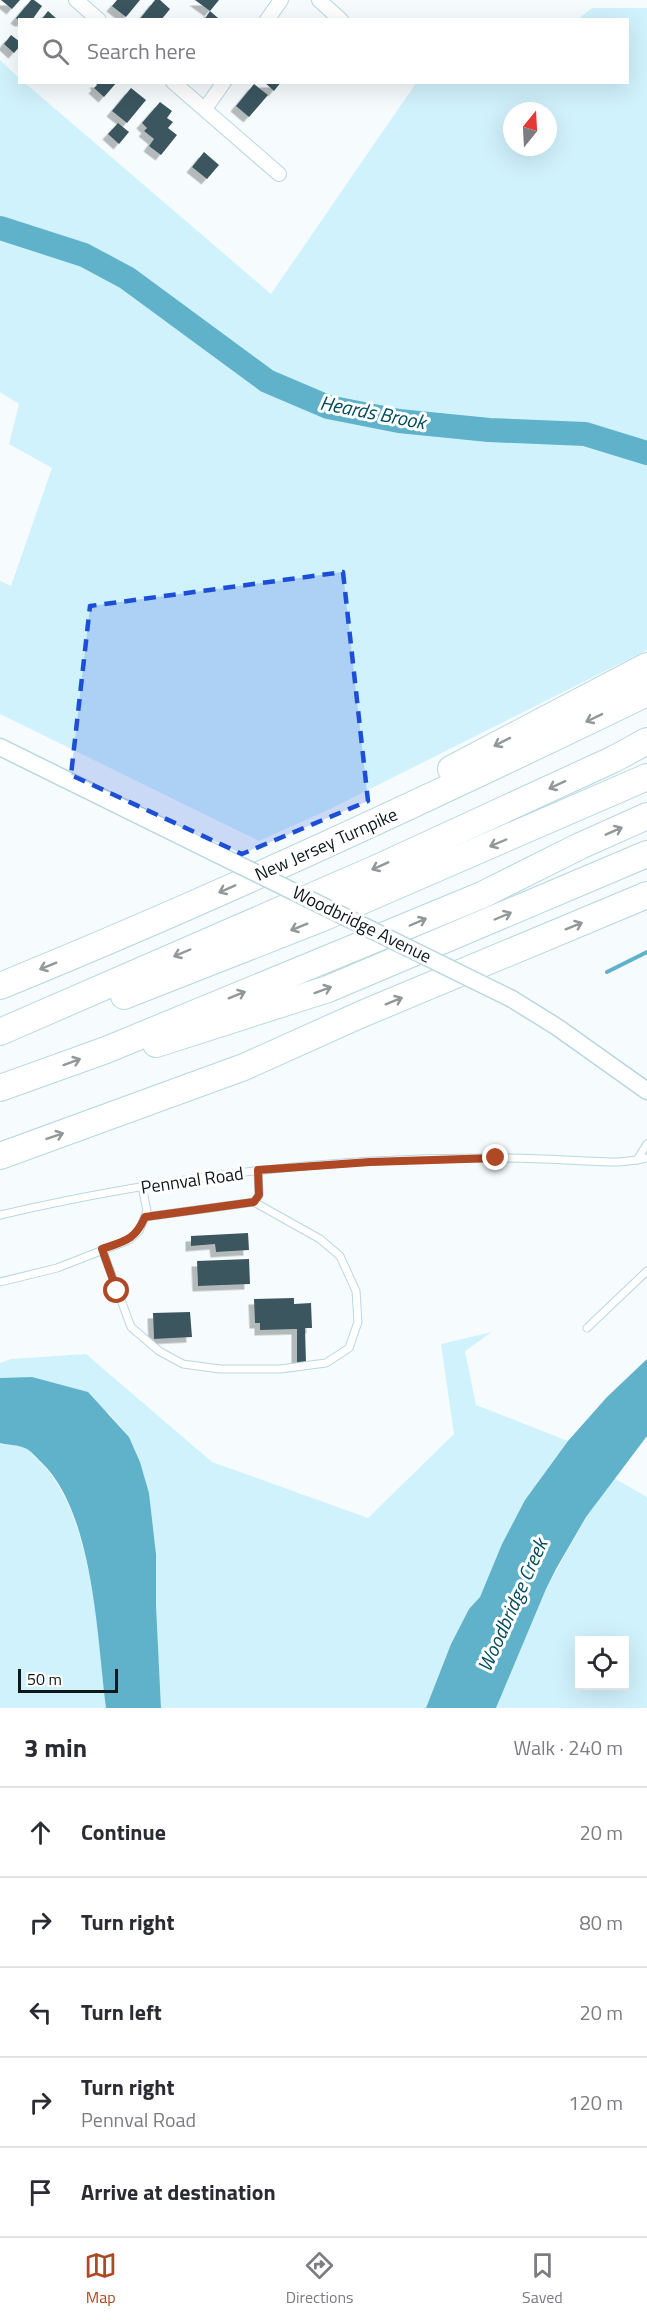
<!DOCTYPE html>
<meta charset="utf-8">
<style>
body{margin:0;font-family:"Titillium Web",sans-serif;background:#f2f2f3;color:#2b2b33}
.controls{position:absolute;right:18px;bottom:18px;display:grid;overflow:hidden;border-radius:0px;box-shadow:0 6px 24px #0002}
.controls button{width:54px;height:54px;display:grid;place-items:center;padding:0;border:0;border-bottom:2px solid #e1e1e2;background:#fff;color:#2b2b33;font:30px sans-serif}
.compass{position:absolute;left:503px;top:102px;width:54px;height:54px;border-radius:50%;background:#fff;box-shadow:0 6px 24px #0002;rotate:18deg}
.scale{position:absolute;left:18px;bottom:15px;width:100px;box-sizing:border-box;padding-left:6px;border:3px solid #0d181b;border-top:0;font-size:16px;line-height:21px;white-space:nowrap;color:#0d181b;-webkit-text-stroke:4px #fff;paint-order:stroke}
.stop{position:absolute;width:18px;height:18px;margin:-14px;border:4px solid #af4824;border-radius:50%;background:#fff}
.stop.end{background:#af4824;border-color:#fff;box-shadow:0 2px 6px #0008}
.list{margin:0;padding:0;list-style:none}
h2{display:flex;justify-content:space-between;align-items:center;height:78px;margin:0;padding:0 24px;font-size:26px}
h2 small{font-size:20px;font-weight:400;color:#7c7c81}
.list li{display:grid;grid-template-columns:39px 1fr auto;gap:18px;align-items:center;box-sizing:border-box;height:90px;padding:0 24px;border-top:2px solid #e1e1e2}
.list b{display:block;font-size:22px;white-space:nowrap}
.list p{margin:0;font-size:20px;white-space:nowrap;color:#7c7c81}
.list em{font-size:20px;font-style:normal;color:#7c7c81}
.icon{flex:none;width:33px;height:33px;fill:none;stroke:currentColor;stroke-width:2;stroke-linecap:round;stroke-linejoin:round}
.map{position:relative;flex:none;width:647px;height:1708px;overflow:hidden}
.search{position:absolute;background:#fff;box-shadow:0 6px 24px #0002;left:18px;right:18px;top:18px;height:66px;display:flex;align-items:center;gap:15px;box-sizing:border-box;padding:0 21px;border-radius:0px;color:#7c7c81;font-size:22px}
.sheet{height:528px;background:#fff}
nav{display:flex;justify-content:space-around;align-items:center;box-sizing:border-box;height:84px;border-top:2px solid #e1e1e2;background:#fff;font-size:16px;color:#7c7c81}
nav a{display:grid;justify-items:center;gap:3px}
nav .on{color:#af4824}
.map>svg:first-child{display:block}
</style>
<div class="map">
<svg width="647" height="1708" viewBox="0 0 647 1708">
<defs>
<filter id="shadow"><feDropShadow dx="-5.5" dy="5.5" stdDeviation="0" flood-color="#0004"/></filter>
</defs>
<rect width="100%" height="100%" fill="#f6fcfe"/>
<g fill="#d0f2fc" fill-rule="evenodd">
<path d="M592 8H647V650L332 808 259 841 0 714V581L11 586 52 468 9 444 19 404 0 392V60L19 78 20 82 25 83 271 294 416 83 628 82V20L578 19ZM512 111H548V147H512Z"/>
<polygon points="492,1332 465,1351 476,1405 568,1441 525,1500 502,1544 480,1597 469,1609 451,1644 426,1708 161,1708 156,1605 156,1554 149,1493 140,1462 129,1437 109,1413 0,1378 0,1363 11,1359 86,1354 212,1462 368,1518 454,1434 441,1344"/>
<path d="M0 1443C8 1445 20 1445 27 1449 31 1451 34 1456 37 1459 93 1510 98 1635 106 1708H0Z"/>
<path d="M614 1478 647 1497V1708H496L546 1589 586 1517ZM580 1640H624V1686H580Z"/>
</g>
<g fill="#5fb2ca">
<polygon points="647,1359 647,1436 586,1517 556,1569 546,1589 496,1708 426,1708 451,1644 469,1609 480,1597 502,1544 525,1500 568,1441 607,1397"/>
<path d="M32 1377 88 1392 129 1437 140 1462 149 1493 156 1554V1605L161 1708H106C97 1638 94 1512 41 1462 37 1458 32 1452 27 1449 20 1445 8 1445 0 1443V1378Z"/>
</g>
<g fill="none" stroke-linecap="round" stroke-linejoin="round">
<polyline stroke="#5fb2ca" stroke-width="4" points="607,972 647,952"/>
<polyline stroke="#5fb2ca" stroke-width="24" points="0,228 84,255 127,278 267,381 328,407 399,421 489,430 585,434 647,453"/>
</g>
<g fill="#3b565e" filter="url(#shadow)">
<polygon points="1,0 20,0 12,9"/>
<polygon points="31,0 34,0 42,6 32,20 20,21 16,18"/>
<polygon points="117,0 140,0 126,17 112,6"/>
<polygon points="155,0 160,0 170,9 161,20 139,20"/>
<polygon points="195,0 219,0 210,11"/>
<polygon points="48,11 58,20 41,20"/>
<polygon points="210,11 218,18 217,20 204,20"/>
<polygon points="11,35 20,42 20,46 14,53 4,44"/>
<polygon points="95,82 117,82 104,97 94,88 97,85"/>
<polygon points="264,82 281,82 274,91"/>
<polygon points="254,84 268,95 249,117 236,106"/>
<polygon points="131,88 146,100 127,123 112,111"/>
<polygon points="160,102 172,111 167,118 173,122 168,128 177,135 161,155 149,146 154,139 144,131 147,128 142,123"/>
<polygon points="118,123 129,132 119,144 108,134"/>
<polygon points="204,152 219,165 207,179 192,167"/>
<polygon points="248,1233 249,1250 216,1252 215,1244 191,1246 191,1236"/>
<polygon points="249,1259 250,1284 198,1286 197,1261"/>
<polygon points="294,1298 294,1304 311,1303 312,1328 305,1328 306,1363 297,1364 297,1329 260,1330 260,1323 255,1323 254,1299"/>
<polygon points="190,1312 192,1337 154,1339 153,1313"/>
</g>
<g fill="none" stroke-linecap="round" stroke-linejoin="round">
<g stroke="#b8d7e0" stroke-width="9">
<g id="service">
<polyline points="647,1144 637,1160 647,1158"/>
<path d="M0 1215C163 1177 329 1157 496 1158 537 1158 578 1161 619 1162L637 1160"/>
<polyline points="145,1217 254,1202 259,1195 258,1171"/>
<polyline points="102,1249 131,1327 159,1351 183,1364 220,1369 280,1369 326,1363 349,1348 358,1322 356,1291 340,1256 320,1239 254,1202"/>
<polyline points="0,1282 57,1268 129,1240 139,1231 147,1211 142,1186"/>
<polyline points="587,1328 647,1271"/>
</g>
</g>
<g stroke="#b8d7e0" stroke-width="16">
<g id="minor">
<polyline points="76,0 99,20"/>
<polyline points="319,0 341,20"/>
<polyline points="267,20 281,0"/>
<polyline points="173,82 279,174"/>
<polyline points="205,109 224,82"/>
</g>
</g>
<g stroke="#b8d7e0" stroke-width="19">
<g id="tertiary">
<polyline points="0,747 215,853"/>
<polyline points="512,999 557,1027 647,1091"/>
</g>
</g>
<g stroke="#b8d7e0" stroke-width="28">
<g id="motorway">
<polyline points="451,769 647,666"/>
<path d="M0 986C219 897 434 796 647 693"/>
<polyline points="124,996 320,919 647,777"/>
<polyline points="0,1032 377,868 614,759 647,741"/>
<polyline points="156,1044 328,989 647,854"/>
<polyline points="0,1088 106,1050 482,895 580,846 647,816"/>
<polyline points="0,1156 244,1067 362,1014 647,895"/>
</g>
</g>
<use href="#service" stroke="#fff" stroke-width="7"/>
<use href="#minor" stroke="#fff" stroke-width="14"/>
<use href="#tertiary" stroke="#fff" stroke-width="16"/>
<use href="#motorway" stroke="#fff" stroke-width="26"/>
<g stroke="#b8d7e0" stroke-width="19" stroke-linecap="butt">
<polyline id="tertiary-bridge" points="215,853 512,999"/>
</g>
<use href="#tertiary-bridge" stroke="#fff" stroke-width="16"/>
</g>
<defs><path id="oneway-shaft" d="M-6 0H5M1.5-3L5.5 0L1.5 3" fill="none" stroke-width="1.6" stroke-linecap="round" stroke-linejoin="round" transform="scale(1.5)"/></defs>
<g stroke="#929798">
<use href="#oneway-shaft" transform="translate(594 718) rotate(154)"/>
<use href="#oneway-shaft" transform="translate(502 742) rotate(153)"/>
<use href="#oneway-shaft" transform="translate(557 785) rotate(155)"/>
<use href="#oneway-shaft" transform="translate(614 831) rotate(-24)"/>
<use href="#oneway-shaft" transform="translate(498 843) rotate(157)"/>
<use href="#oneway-shaft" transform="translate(380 866) rotate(156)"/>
<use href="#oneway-shaft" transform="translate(227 889) rotate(156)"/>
<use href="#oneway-shaft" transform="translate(503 916) rotate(-23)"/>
<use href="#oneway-shaft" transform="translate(418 922) rotate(-23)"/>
<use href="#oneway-shaft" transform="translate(574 926) rotate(-22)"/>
<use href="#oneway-shaft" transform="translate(299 927) rotate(158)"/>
<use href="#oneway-shaft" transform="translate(182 953) rotate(157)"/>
<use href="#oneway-shaft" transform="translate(48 966) rotate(158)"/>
<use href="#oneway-shaft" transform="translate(323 990) rotate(-20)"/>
<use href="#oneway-shaft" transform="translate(237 995) rotate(-22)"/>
<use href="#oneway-shaft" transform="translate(394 1001) rotate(-22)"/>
<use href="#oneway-shaft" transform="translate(72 1062) rotate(-20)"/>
<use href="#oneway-shaft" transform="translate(55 1136) rotate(-19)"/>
</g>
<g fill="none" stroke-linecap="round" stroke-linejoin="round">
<path stroke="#af4824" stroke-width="8" d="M117 1291 102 1249C125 1241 135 1240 145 1217L254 1202 259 1195 258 1170 370 1162 496 1158"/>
</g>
<path fill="#1d4ed8" fill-opacity="0.2" stroke="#1d4ed8" stroke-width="4.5" stroke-dasharray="12 8" stroke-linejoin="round" d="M343 572 368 801 242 854 71 775 90 606Z"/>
<g text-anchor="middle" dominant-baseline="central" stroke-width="6" stroke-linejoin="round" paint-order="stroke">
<g font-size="18" fill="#0d181b" stroke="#fff">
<text transform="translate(326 844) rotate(-24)">New Jersey Turnpike</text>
<text transform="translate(362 924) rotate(26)">Woodbridge Avenue</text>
<text transform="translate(192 1180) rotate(-8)">Pennval Road</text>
</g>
<g font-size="20" font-style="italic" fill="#004c5d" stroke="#fff">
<text transform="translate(373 412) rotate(11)">Heards Brook</text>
<text transform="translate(512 1605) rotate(-66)">Woodbridge Creek</text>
</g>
</g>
</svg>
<div class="controls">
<button><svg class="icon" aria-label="locate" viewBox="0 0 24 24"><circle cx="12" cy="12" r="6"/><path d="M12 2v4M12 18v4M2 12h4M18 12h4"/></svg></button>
</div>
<svg class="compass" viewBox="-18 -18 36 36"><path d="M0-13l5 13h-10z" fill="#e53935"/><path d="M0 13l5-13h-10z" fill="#7c7c81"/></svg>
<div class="scale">50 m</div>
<div class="stop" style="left:117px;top:1291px"></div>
<div class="stop end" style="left:496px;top:1158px"></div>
<div class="search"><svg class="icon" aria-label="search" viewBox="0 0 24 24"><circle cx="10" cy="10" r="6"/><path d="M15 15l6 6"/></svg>Search here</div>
</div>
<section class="sheet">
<h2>3 min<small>Walk · 240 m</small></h2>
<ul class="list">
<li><svg class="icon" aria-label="ahead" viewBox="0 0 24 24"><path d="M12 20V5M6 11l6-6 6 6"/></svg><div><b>Continue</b></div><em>20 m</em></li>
<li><svg class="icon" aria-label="right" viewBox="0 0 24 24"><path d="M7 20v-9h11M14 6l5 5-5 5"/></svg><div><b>Turn right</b></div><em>80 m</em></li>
<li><svg class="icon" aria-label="left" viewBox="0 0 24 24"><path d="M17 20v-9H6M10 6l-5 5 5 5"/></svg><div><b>Turn left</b></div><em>20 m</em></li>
<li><svg class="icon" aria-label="right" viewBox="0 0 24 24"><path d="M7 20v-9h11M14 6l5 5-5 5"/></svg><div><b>Turn right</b><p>Pennval Road</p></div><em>120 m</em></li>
<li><svg class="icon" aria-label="arrive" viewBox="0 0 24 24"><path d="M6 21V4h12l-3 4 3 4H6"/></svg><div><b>Arrive at destination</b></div></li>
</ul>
</section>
<nav>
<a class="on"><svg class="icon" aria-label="map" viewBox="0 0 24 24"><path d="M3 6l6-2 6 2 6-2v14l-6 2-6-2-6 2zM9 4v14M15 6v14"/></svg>Map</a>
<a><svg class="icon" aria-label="directions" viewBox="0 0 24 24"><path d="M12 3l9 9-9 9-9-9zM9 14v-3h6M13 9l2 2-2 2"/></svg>Directions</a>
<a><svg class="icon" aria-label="saved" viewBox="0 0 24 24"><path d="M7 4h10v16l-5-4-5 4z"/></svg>Saved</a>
</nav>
